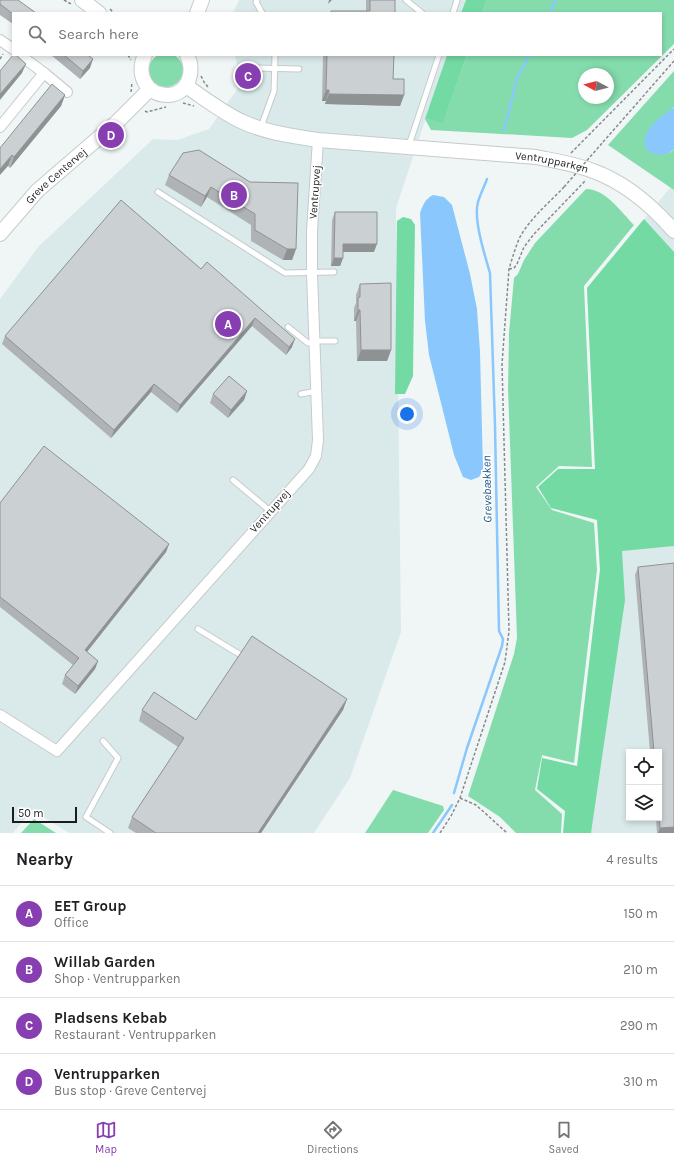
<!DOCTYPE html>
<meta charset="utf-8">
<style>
body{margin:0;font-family:Karla,sans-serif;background:#f2f2f2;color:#202124}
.controls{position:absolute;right:12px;bottom:12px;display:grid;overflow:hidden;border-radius:0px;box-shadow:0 2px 6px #0003}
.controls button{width:36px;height:36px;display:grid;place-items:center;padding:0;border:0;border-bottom:1px solid #e0e0e0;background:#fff;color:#202124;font:20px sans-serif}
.compass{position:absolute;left:578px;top:68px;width:36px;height:36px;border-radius:50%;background:#fff;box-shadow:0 2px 6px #0003;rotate:277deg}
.scale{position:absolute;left:12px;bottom:10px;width:65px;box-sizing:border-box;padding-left:4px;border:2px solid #1b1d1d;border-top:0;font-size:11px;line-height:14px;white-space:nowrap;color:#1b1d1d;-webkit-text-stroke:3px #fff;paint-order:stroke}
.you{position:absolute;left:407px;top:414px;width:14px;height:14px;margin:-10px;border:3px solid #fff;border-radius:50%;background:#1a73e8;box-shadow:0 0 0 6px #1a73e833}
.badge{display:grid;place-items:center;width:26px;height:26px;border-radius:50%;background:#873eb0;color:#fff;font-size:13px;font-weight:700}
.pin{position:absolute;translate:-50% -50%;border:2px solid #fff;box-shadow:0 1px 4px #0006}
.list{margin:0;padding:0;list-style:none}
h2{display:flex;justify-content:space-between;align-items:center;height:52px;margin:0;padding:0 16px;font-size:17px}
h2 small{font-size:13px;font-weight:400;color:#757577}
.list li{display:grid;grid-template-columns:26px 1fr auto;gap:12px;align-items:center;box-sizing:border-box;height:56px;padding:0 16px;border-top:1px solid #e0e0e0}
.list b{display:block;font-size:15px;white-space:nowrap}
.list p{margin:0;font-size:13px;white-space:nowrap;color:#757577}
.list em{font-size:13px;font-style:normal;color:#757577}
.icon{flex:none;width:22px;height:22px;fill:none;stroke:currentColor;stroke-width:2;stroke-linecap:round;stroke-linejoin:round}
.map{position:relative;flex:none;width:674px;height:833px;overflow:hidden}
.search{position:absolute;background:#fff;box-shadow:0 2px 6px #0003;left:12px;right:12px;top:12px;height:44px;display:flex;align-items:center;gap:10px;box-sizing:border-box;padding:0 14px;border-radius:0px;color:#757577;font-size:15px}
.sheet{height:276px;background:#fff}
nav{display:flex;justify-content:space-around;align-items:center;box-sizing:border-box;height:56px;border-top:1px solid #e0e0e0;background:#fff;font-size:11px;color:#757577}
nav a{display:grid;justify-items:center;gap:2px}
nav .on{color:#873eb0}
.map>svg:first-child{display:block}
</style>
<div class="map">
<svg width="674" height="833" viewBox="0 0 674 833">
<rect width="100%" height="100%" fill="#f0f6f6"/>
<g fill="#daeaeb" fill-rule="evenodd">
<polygon points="239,0 466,0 461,13 233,13"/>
<polygon points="235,55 447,55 396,208 401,632 350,778 314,833 69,833 32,810 13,833 0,833 0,299 39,246 153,139 177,140 209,129 241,84"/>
<path d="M674 183V833H570L600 570 587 288ZM629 752H659V818H629Z"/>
</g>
<g fill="#84dcac" fill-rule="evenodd">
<path d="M487 0H674V44L587 130 572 138 431 130 425 119 443 122 467 55H661V13H482ZM584 74H608V98H584Z"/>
<circle cx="166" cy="70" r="17"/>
<polygon points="674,71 674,107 672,108 670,153 674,149 674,190 608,145"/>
<path d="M586 189C606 189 621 212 634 225L584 286 592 467 559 466 536 487 552 510 594 523 597 570 574 763 542 755 535 790 562 814 561 833H516L500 817 468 796 514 654 517 638 508 388 509 333 514 278 518 274 524 260 535 243Z"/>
<polygon points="393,790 443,806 444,810 428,833 365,833"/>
<polygon points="34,819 56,833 21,833"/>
</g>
<g fill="#74daa4">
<polygon points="466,0 487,0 482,13 461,13"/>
<polygon points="447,55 467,55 443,123 425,119"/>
<polygon points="403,217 411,219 415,225 413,376 405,394 395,394 397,221"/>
<polygon points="644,219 674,252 674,546 622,551 625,600 591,833 563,833 565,811 537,789 542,758 577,766 600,570 597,520 551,508 538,487 558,469 595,469 587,288"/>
</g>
<g fill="#8ac7fd">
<path d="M674 107V149C664 160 641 154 645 139 648 124 663 116 674 107Z"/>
<path d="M433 195 444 197 452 205 470 274 477 309 480 352 483 470 479 477 471 480 463 477 454 455 429 355 425 321 420 213C423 205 425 199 433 195Z"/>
</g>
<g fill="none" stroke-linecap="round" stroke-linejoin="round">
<g stroke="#8ac7fd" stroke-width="2.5">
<polyline points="550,13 555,0"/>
<polyline points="504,131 517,79 529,55"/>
<path d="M454 793 467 748 502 646 503 639 499 631 495 426 490 273C485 256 473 219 478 202 480 195 484 187 487 179"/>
<polyline points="433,833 452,805"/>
</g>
<g stroke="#c5cbcb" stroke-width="7">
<g id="lane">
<polyline points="257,0 256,2 262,13"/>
<polyline points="406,0 422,13"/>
<polyline points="453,13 457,0"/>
<polyline points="255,68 299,69"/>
<polyline points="261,127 274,91 275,55"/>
<polyline points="409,145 439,55"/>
<polyline points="158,192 285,273 334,272"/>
<polyline points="288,327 308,343 315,343"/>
<polyline points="314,341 335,341"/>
<polyline points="301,394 317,391"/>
<polyline points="233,480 270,511"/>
<polyline points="198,629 239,654"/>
<polyline points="103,741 118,758 86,817 110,833"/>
</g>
</g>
<g stroke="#c5cbcb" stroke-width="12">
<g id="street">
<polyline points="0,40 13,49"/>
<polyline points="44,73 67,92"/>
<polyline points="0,127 44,73 20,55"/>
<polyline points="0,715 57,751 309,469 316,456 318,440 312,274 312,231 318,140"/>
</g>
</g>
<g stroke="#c5cbcb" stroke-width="16">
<g id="secondary">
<polyline points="82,0 99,13"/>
<polyline points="197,13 202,0"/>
<path d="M145 55C136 73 145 95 168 95 189 94 195 71 187 55"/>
<path id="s1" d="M186 86C204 98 223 113 243 122 267 133 293 136 318 140L536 157C555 161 575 164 593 171 624 182 653 207 674 231"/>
<path id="s2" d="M0 234 37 191 117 122 150 89"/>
</g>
</g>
<g stroke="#868a8a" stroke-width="1.5" stroke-dasharray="3 2" stroke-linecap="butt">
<polyline points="64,0 71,4"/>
<polyline points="110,9 114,13"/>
<polyline points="128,55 131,60"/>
<polyline points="0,59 3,54"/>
<polyline points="201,76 204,82 208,87"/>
<polyline points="131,92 132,82"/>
<polyline points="183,103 194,106"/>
<polyline points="145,111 147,112 166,107"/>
<polyline points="603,142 674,61"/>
<polyline points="571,153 674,49"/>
<polyline points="509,269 514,268 517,264 524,247 534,234 586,180"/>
<polyline points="460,798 476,805 507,833"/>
<path d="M440 833 451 816 460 798 505 662 509 631 502 364 509 269C512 259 515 249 519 239 529 219 549 203 564 187"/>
</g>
<use href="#lane" stroke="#fff" stroke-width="5"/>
<use href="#street" stroke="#fff" stroke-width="10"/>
<use href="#secondary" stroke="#fff" stroke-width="14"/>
<polyline stroke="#868a8a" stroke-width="1.5" stroke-dasharray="3 2" stroke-linecap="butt" points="564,187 603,142"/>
</g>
<g fill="#afb3b5">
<polygon points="0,0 13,13 13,24 0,15"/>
<polygon points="366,0 395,0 395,13 330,13 331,11 366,11"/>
<polygon points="51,55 88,55 90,68 80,79"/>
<polygon points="323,55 394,55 393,79 404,95 400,106 325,104 326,101 322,101"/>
<polygon points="65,95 61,106 10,168 8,166 0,148"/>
<polygon points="199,150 296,249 292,260 283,260 251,241 251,225 207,197 201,207 165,185 169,175"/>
<polygon points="121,200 292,347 286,355 252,326 177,413 151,392 111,438 2,344 5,336"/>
<polygon points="335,212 374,252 343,252 343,258 340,266 331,266 332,220"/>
<polygon points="360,284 391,350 387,361 357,361 356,321 354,321 354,308 356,303 356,295"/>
<polygon points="247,391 244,400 228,418 210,403 213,394"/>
<polygon points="0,503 169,544 166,552 87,652 98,661 95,669 75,694 62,684 65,675 73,665 0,607"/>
<polygon points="638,567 674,833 657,833 656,818 659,818 659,752 650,752 635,575"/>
<polygon points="347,699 343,710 261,833 136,833 128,828 132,817 178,747 139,721 142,710 196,720"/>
</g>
<g fill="#8e9293">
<polygon points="329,0 332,0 328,4"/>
<polygon points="93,59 90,68 80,79 83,71"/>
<polygon points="26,64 22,73 0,100 0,94"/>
<polygon points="326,90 329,90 326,101 322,101"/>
<polygon points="329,94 404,95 400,106 325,104"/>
<polygon points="65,95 61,106 10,168 14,157"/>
<polygon points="12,155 8,166 0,175 0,169"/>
<polygon points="211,187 207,197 201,207 205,196"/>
<polygon points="343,244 377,244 374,252 340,252"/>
<polygon points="287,249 296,249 292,260 283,260"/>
<polygon points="334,258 343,258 340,266 331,266"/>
<polygon points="358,310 360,310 356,321 354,321"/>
<polygon points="255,318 252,326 177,413 180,405"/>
<polygon points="295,339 292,347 286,355 289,347"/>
<polygon points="361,350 391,350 387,361 357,361"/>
<polygon points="154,384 151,392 111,438 114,430"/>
<polygon points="247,391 244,400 228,418 231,410"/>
<polygon points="169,544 166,552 82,658 85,650"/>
<polygon points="98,661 95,669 75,694 78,686"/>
<polygon points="347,699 343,710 261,833 258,833"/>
<polygon points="674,827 674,833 658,833 660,828"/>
</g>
<g fill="#cbd0d2" stroke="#8e9293">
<polygon points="0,0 18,0 36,13 13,13 13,14 0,4"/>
<polygon points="370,0 395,0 395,13 331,13 331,11 370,11"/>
<polygon points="13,55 16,55 26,64 0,94 0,71"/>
<polygon points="64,55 88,55 93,59 83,71"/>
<polygon points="327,55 394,55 393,79 404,79 404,95 329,94 329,90 326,90"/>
<polygon points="52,84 65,95 14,157 12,155 0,169 0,148"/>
<polygon points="199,150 250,182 298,183 296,249 287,249 255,230 255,214 211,187 205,196 169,175 183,153"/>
<polygon points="121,200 201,269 207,262 295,339 289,347 255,318 180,405 154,384 114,430 5,336"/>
<polygon points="335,212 377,212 377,244 343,244 343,258 334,258"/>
<polygon points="391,283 391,350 361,350 360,310 358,310 358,298 360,297 360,284"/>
<polygon points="229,376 247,391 231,410 213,394"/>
<polygon points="44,446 169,544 85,650 98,661 78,686 65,675 79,658 0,597 0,503"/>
<polygon points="674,563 674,827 660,828 659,814 659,752 654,752 638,567"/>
<polygon points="252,636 347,699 258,833 156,833 132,817 184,738 142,710 154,692 196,720"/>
</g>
<g text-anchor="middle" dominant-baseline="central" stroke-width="3" stroke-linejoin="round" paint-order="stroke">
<g font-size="11" fill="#1b1d1d" stroke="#fff">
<text stroke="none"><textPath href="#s1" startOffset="380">Ventrupparken</textPath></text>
<text stroke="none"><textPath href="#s2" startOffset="81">Greve Centervej</textPath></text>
<text transform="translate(315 192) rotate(-86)">Ventrupvej</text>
<text transform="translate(270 511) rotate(-48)">Ventrupvej</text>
</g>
<g font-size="12" font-style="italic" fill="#245b87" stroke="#fff">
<text transform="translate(487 489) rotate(-91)">Grevebækken</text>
</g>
</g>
</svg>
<div class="controls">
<button><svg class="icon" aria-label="locate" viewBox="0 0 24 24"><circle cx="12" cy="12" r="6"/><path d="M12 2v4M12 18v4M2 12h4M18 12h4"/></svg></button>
<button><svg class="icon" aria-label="layers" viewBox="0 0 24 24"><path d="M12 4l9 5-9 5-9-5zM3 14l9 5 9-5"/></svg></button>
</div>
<svg class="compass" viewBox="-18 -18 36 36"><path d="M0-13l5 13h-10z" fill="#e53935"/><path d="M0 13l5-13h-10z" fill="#757577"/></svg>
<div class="scale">50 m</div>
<div class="you"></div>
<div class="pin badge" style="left:228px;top:324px">A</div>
<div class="pin badge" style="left:234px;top:195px">B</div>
<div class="pin badge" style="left:248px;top:76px">C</div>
<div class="pin badge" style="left:111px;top:135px">D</div>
<div class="search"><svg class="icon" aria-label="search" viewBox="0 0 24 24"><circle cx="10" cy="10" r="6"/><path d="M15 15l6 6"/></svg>Search here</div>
</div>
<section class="sheet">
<h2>Nearby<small>4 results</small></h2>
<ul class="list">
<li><span class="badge">A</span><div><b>EET Group</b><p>Office</p></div><em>150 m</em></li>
<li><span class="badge">B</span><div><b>Willab Garden</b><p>Shop · Ventrupparken</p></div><em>210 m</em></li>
<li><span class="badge">C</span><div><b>Pladsens Kebab</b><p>Restaurant · Ventrupparken</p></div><em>290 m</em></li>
<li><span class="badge">D</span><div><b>Ventrupparken</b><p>Bus stop · Greve Centervej</p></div><em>310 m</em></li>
</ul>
</section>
<nav>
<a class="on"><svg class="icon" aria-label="map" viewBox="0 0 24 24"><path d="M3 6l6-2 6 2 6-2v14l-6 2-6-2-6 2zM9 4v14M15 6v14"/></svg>Map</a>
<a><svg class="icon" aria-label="directions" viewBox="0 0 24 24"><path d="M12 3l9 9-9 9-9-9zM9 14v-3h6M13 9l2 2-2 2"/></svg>Directions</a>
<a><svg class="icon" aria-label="saved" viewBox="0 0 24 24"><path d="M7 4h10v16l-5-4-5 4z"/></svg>Saved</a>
</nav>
